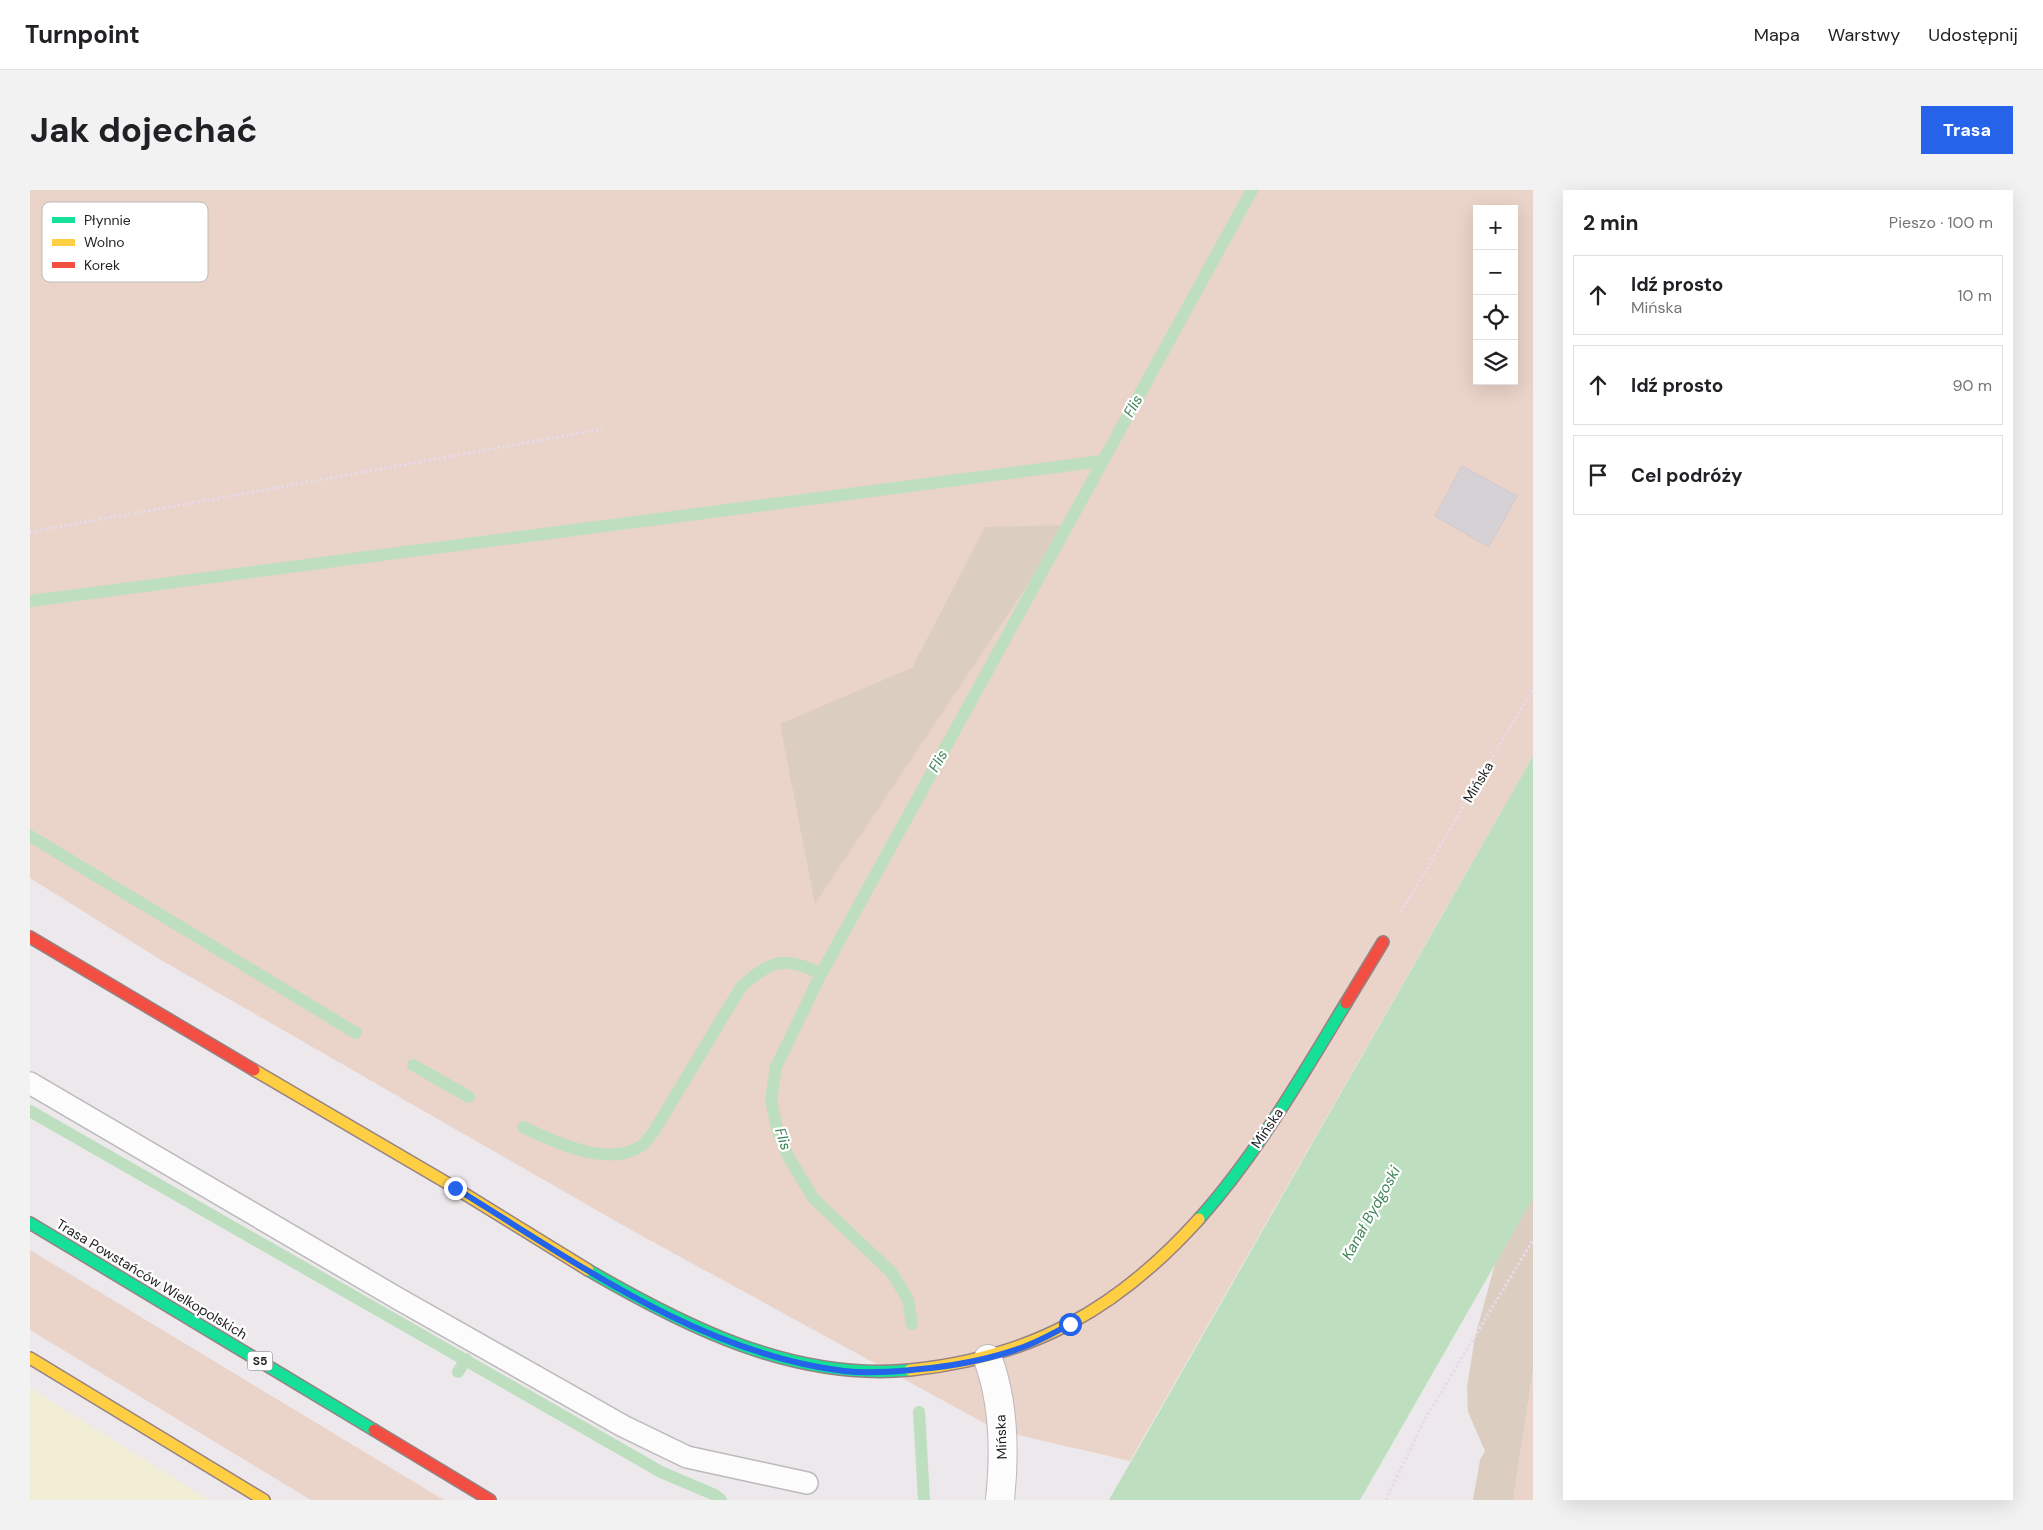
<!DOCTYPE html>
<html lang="pl">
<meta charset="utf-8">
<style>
body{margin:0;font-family:"DM Sans",sans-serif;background:#f2f2f2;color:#202124}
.controls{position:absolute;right:15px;top:15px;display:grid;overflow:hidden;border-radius:0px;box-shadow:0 5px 20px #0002}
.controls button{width:45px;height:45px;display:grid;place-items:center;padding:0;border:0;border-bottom:1px solid #e0e0e0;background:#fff;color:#202124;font:25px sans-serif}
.stop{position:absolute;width:15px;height:15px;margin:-11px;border:4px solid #2563eb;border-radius:50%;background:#fff}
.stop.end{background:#2563eb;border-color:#fff;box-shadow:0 1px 5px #0008}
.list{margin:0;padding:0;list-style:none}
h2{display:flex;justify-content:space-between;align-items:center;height:65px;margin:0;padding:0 20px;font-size:21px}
h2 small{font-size:16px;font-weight:400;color:#757577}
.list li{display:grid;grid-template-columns:32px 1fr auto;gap:15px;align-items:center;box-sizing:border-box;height:80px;margin:0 10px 10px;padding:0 10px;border:1px solid #e0e0e0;border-radius:0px}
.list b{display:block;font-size:19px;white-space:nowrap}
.list p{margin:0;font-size:16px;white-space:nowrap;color:#757577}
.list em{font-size:16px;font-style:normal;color:#757577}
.icon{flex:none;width:28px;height:28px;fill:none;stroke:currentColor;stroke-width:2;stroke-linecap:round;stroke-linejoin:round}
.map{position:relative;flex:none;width:1503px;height:1310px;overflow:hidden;border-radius:0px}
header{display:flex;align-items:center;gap:30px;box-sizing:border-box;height:70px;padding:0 25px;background:#fff;border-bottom:1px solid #e0e0e0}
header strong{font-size:24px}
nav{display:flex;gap:28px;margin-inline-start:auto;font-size:18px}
.intro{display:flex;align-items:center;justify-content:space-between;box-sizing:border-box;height:120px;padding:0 30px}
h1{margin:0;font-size:35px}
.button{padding:12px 22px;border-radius:0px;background:#2563eb;color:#fff;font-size:18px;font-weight:700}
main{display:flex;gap:30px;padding:0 30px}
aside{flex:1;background:#fff;border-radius:0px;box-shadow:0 5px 20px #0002}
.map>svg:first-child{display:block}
</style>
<header>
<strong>Turnpoint</strong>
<nav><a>Mapa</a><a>Warstwy</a><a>Udostępnij</a></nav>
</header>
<div class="intro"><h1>Jak dojechać</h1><a class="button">Trasa</a></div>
<main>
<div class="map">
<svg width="1503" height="1310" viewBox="0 0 1503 1310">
<rect width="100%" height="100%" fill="#ede8eb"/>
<g fill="#ead3c9" fill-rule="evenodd">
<path d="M0 0H1503V566L1100 1271 967 1240 603 1041 131 770 0 688ZM1447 19H1484V191H1447Z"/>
<polygon points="0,1060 414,1310 281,1310 0,1140"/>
<polygon points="1503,1180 1503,1310 1483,1310"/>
</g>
<g fill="#dbcdc0">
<polygon points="1037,335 785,714 750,534 882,478 955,337"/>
<polygon points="1503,1008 1503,1180 1483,1310 1443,1310 1450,1270 1455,1261 1438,1222 1437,1197 1445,1147 1465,1074"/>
</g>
<polygon fill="#f2eed6" points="0,1198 179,1310 0,1310"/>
<polygon fill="#bddfbf" points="1503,566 1503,1008 1330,1310 1079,1310"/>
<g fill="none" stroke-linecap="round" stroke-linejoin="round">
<g stroke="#bddfbf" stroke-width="12">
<polyline points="0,411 1072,271"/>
<polyline points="0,646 326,843"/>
<polyline points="383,875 439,907"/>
<polyline points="0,921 631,1282 685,1305 691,1310"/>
<path d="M493 937C524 952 578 978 611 956 616 953 620 946 624 941L711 797C741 770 755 765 791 784"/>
<polyline points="882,1134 878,1109 861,1082 783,1008 758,966 747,938 741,910 746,877 791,784 1222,0"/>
<polyline points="428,1182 436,1169"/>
<polyline points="889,1222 894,1310"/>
</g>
</g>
<polygon fill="#d6d1d4" stroke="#d0c9ce" points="1432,276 1487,306 1459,357 1405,326"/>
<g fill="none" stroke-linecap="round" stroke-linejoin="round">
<g stroke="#bcb9bb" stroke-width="24">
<polyline id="lane" points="0,893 367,1108 593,1236 657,1267 777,1293"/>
</g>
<g stroke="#bcb9bb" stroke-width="30">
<path id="street" d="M958 1169C974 1213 975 1263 970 1310"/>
</g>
<g stroke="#978183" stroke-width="14">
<g id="fast">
<path d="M1169 1029C1227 964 1271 887 1316 813"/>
<polyline points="0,1033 344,1240"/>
<path d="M558 1080C656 1137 763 1191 880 1180"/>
</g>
</g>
<g stroke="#978183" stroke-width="14">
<g id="slow">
<polyline points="224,880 417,993 558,1080"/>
<polyline points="0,1168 234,1310"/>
<path d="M880 1180C1001 1168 1088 1119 1169 1029"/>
</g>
</g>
<g stroke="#978183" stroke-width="14">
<g id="jam">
<polyline points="0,747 224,880"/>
<polyline points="1316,813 1353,752"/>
<polyline points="344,1240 460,1310"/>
</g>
</g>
<g stroke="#e9dae9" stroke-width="3" stroke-dasharray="2.5 2.5" stroke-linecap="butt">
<polyline points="0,342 573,239"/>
<polyline points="1371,722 1503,499"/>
<polyline points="1356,1310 1395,1229 1503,1050"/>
</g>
<use href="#lane" stroke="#fcfcfc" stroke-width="21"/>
<use href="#street" stroke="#fcfcfc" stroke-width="28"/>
<use href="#fast" stroke="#16e098" stroke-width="11"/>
<use href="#slow" stroke="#ffcf43" stroke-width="11"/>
<use href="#jam" stroke="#f24e42" stroke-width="11"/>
</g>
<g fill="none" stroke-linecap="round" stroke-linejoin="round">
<path stroke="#2563eb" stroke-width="6" d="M425 998C546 1072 669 1163 814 1181 843 1184 873 1181 901 1178 934 1174 965 1168 996 1156 1011 1150 1026 1142 1040 1134"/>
</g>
<g text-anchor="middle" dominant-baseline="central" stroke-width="4.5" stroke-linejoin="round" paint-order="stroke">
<rect fill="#fff" stroke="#626262" stroke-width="1" x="217.5" y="1161.5" width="25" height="19" rx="4"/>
<g font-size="12" font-weight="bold" fill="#1f1f1f">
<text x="230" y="1171">S5</text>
</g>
<g font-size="14" fill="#1f1f1f" stroke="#fff">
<text transform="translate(1448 592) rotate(-59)">Mińska</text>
<text transform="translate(1237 938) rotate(-56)">Mińska</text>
<text transform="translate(122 1089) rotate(31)">Trasa Powstańców Wielkopolskich</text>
<text transform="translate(971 1247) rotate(-92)">Mińska</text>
</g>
<g font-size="15" font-style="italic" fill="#408458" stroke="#fff">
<text transform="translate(1103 216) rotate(-61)">Flis</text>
<text transform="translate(908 571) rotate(-61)">Flis</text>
<text transform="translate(753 949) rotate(72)">Flis</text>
<text transform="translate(1341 1023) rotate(-61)">Kanał Bydgoski</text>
</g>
</g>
<rect x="12" y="12" width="166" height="80" rx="8" fill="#fff" stroke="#bcbcbc" stroke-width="1"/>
<rect x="22" y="27" width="23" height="6" fill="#16e098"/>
<rect x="22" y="49" width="23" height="7" fill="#ffcf43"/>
<rect x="22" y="72" width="23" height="6" fill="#f24e42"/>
<g font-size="14" fill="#1f1f1f">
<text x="54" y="35">Płynnie</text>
<text x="54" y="57">Wolno</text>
<text x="54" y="80">Korek</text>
</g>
</svg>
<div class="controls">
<button>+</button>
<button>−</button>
<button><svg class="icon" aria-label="locate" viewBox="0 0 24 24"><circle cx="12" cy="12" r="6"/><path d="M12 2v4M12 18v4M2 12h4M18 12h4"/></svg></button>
<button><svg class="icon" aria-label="layers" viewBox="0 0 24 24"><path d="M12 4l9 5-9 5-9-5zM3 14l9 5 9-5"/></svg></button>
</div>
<div class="stop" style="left:1040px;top:1134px"></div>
<div class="stop end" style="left:425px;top:998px"></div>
</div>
<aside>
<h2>2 min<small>Pieszo · 100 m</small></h2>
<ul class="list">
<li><svg class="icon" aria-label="ahead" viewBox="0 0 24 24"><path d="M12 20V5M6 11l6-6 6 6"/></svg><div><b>Idź prosto</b><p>Mińska</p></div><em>10 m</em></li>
<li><svg class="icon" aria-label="ahead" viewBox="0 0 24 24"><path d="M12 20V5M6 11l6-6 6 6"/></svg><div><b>Idź prosto</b></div><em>90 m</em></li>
<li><svg class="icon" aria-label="arrive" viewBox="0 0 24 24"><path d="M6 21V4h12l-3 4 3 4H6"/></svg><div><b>Cel podróży</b></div></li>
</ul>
</aside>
</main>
